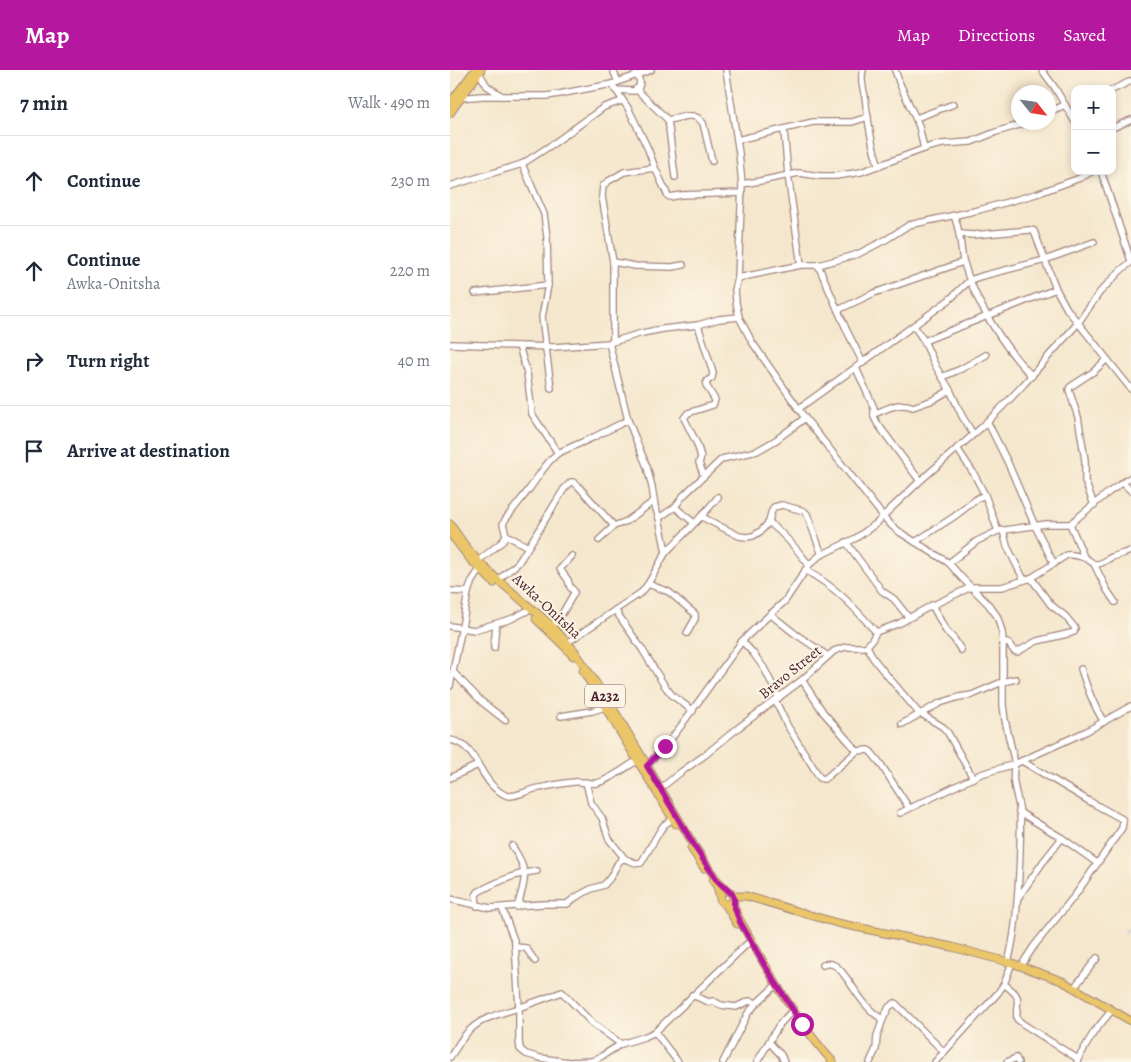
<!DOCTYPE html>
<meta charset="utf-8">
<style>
body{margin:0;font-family:Alegreya,serif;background:#f6f6f7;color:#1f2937}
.controls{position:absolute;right:15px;top:15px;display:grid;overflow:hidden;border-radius:10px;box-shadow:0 2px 8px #0003}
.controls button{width:45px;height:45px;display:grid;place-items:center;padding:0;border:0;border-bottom:1px solid #e0e1e3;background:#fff;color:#1f2937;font:25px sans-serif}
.compass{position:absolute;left:561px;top:15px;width:45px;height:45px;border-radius:50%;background:#fff;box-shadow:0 2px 8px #0003;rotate:120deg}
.stop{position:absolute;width:15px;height:15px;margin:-11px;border:4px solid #b5179e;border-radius:50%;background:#fff}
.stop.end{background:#b5179e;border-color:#fff;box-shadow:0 1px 5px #0008}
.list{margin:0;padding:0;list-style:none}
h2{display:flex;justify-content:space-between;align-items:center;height:65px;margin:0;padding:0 20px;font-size:21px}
h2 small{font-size:16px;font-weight:400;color:#747a83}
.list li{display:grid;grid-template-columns:32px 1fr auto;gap:15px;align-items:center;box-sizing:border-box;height:90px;padding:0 20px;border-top:1px solid #e0e1e3}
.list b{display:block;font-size:19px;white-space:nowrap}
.list p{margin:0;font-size:16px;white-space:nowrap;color:#747a83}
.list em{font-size:16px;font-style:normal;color:#747a83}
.icon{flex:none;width:28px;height:28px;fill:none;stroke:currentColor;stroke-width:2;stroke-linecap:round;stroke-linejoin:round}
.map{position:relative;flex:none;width:681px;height:992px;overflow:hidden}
header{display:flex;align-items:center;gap:30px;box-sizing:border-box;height:70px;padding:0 25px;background:#b5179e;color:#fff}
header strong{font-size:24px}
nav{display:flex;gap:28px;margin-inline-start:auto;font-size:18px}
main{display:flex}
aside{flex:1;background:#fff}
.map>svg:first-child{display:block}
</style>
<header>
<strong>Map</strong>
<nav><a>Map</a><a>Directions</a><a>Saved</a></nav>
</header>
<main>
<aside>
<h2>7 min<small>Walk · 490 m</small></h2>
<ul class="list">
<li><svg class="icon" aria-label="ahead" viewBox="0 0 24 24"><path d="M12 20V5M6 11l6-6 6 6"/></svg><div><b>Continue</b></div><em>230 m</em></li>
<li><svg class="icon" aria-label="ahead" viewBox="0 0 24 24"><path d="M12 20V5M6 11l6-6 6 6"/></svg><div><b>Continue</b><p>Awka-Onitsha</p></div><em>220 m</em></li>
<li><svg class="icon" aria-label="right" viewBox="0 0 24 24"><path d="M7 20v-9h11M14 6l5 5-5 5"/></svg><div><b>Turn right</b></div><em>40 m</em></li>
<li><svg class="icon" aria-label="arrive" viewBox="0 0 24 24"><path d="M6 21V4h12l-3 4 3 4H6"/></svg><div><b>Arrive at destination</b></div></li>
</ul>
</aside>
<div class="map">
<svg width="681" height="992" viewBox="0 0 681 992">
<rect width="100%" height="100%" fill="#fcf5e5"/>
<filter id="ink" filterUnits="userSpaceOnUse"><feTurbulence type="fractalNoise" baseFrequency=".02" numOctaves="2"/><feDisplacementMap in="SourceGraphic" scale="10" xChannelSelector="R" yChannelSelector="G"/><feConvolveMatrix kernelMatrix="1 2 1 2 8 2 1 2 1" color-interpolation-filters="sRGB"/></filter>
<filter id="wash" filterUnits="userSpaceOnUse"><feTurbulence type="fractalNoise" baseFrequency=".0096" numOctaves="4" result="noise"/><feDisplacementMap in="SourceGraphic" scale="20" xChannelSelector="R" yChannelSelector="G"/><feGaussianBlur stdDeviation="1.12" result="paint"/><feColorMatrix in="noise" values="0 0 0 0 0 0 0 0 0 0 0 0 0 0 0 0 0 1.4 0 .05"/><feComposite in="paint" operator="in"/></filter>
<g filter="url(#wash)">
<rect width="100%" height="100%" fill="#f5e7cd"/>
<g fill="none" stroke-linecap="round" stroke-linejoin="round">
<polyline stroke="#79ace5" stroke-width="1" points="674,863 681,857"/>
</g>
</g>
<g filter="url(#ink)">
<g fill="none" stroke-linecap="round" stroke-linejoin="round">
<g stroke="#a0837c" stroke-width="8">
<g id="minor">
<polyline points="163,0 168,12"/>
<polyline points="276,0 289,83 292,114 288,208 285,220 286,232 289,247 302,272 355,348 367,363 433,446 442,456 451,463 499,493 511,507 538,534 547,546 552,562 553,571 553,635 555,650 565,694 531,704 450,743"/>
<path d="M413 0C410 9 413 18 415 27 418 50 421 74 429 96"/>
<polyline points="445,0 449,12 469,56 474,79"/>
<polyline points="592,0 605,18 625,52"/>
<polyline points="28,1 37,16 52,26"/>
<polyline points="162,14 178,38 185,52 198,79 205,98 218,126 220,127 231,125 292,123"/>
<polyline points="186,19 218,50 237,46 243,46 248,48 253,53 262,91"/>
<polyline points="165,20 184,21 189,17 190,12 187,5"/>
<polyline points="662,20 681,11"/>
<polyline points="8,28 33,26 97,26 109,24 162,14 201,0"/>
<polyline points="598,42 615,35"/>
<polyline points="466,48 504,34"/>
<polyline points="218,50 225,107"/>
<polyline points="662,58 681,50"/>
<polyline points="334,60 338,105 351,195"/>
<polyline points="287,70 363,52 402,52 418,47"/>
<polyline points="72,94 94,144 97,167 98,215 92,247 101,318"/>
<polyline points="651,101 681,191"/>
<polyline points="292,114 310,111 349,103 370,106 386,106 411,102 479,77 492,74 521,72 546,62 579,52"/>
<polyline points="0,116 72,94 103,74 154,37 172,31"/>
<path d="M504 145C506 151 508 157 509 164 511 172 511 181 513 190 524 230 553 277 582 306"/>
<polyline points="510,164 523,165 580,160 584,161 606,219 617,239 681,319"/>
<polyline points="163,192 185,196 222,197 233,195"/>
<polyline points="368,195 397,261 413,293"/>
<polyline points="288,208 351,195 368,195 391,189 408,184 437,169 459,155 529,140 586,124 630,108 643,101"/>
<polyline points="25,223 98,215"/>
<polyline points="388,240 424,223 513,192"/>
<polyline points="248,255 263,303 262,308 257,311 256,315 265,330 263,335 238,343 234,348 247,374 251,387 249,393 254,406"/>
<polyline points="464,256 474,271 486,297 500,320 512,346 523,364"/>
<polyline points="163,271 163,192 152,126 153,116 157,112 174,102 205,98"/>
<polyline points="474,271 606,219"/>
<polyline points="0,274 104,277 159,273 192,263 213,259 248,255 269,249 289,247"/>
<polyline points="69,276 77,303 82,344 108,383"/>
<polyline points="406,298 424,338 424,347 427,353 470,411"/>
<polyline points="492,307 511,299 536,285"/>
<polyline points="348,339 499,230 520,210 532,206 595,190 644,172"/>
<path d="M424 344C437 339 449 331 463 337L483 330 500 320"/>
<polyline points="537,351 558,393 585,456 604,494"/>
<polyline points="507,378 524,404 535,425 548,461"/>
<polyline points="673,413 681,421"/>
<polyline points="644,435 635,411 635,390 628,347 619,320 620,317 643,302 657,289"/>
<polyline points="225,437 244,453"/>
<polyline points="252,447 289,466 296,467 303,466 311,461 319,452 321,443 324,437 332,435 354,441 357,444 372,485"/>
<polyline points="209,448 225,437 233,426 272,389 307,381 326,370 355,348"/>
<path d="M319 452C335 465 347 479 359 495"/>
<polyline points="620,454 634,487"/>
<polyline points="553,460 557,476 574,510"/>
<polyline points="56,465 78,477"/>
<polyline points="149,470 164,456 177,451 204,431"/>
<polyline points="396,472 432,521 444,529 459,548"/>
<polyline points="465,472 505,446 528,428 535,425"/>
<path d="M216 482C234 464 252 447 268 427"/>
<path d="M28 491 53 471 56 465 53 454 55 450C63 439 72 429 80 418 89 406 96 392 108 383L144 367 178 350"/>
<polyline points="499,493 527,471 548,461 596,454 620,454 659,422 681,407"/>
<polyline points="644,494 657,520 665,532"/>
<path d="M355 500C386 517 403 536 426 562"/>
<polyline points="48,510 68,493 72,487 114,419 121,412 123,412 128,416 164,456"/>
<polyline points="198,514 219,522 245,544 245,549 237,563"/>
<polyline points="0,521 18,522"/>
<polyline points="482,535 496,561 504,569 511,580"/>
<polyline points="165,540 192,579 214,615 222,625 243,641"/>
<polyline points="320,544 344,563 378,586"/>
<polyline points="0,556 24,560 61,549 77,541"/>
<polyline points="102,556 109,549 124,523 124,521 120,517 118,510 110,499 122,486"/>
<polyline points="292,571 303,583 314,598 329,628"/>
<polyline points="553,571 559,574 564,581 567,582 587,571 621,563 624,562 625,558 615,546 601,535 581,508"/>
<polyline points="115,574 192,522 198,514 216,482 209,448 205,436 202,417 197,397 178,350 159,273"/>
<polyline points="417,576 423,588 430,597 468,642 493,657 498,663 523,708"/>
<polyline points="44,578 46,554"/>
<path d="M631 599C637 618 643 635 654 652"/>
<polyline points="3,602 32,632 55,650"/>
<polyline points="352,610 373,642 407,681"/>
<polyline points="0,616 12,557 18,522 22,511 30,499"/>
<polyline points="325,630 337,655 370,708 374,709 377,707 407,681 418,680 421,682 430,693 459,738"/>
<polyline points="111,646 142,641 155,637"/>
<polyline points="452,654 490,633 509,627 522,625 552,612 566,609"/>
<path d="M0 670C26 674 28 705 46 719 50 722 55 726 59 726 69 726 80 719 89 718 101 716 112 713 124 712 131 711 139 714 147 713 160 710 176 697 188 690"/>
<polyline points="195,698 215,676 228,660 292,571 314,550 335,531 359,495 369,486 406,468 427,453 433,446 470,411 532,357 559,330 574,314 628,253 650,222 670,201 681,192"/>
<polyline points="0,708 28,695"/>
<polyline points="136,712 141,733 152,748 159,769 175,789"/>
<path d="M211 718 231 702 255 685 288 658 352 610 384 581 395 577H414L417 576 422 570 426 562 450 553 477 538 521 517H552L581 508 617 485C622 484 633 487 637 489 640 491 643 494 647 494 653 494 657 489 662 487 668 485 675 483 681 481"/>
<polyline points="569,742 612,768 647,793"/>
<path d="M62 776C79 800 76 811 67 837"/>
<polyline points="568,828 593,792 612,768"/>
<path d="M0 829 40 838 93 834H117L126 827 141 819 154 815 160 808 168 793 172 789C179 788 184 795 191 793L211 759 214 755 226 747"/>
<path d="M27 836 26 825 28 822C46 812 66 803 87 801"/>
<polyline points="52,838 65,873 69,937 69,971 70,979 76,984 90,988 119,992 142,991 152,986 171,974 194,967 205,962 297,874"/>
<polyline points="65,877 76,878 85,891"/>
<path d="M558 892C566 863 567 834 569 804 570 784 571 763 570 743 568 726 560 710 565 694L637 661 681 636"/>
<path d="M373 895C377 893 380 893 384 895 390 898 394 905 398 910 406 922 419 943 433 949L439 937 445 933 494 982"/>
<polyline points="571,896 584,876 626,824 672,758 673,751 672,749 639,731 572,691"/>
<path d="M554 914C575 930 565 927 567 949L573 954 628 989"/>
<polyline points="624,918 647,888"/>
<polyline points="242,925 259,932 263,931 271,935 286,937 299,931 307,933"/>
<polyline points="205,962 228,992"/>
<polyline points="319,972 331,985 334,992"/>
<path d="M0 987C7 978 12 966 21 959 35 946 54 943 71 937 85 932 99 927 112 922L142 953 171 974"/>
<polyline points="273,992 298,943 307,933 324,917"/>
<polyline points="307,992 329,955 340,943"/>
<polyline points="420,992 426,979 427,966 433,949"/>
<polyline points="485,992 548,923 554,914 562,893"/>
<polyline points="557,992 566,988 568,992"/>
<polyline points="627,992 628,989 644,962 662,940"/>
</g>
</g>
<g stroke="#a0837c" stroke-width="9">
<g id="major">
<polyline points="0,33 25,0"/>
<polyline points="0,43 31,0"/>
<polyline points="0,454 14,474 28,491 48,510 102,556 124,580 169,648 245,777 266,809 279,822"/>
<polyline points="0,463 20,489 44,513"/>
<polyline points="86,549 113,575 123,586"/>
<polyline points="133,601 226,754"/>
<polyline points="241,778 254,798"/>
<polyline points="263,811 267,816 270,828"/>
<path d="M281 823C285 827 283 831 284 837 287 845 291 853 296 861 321 907 348 953 383 992"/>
<polyline points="271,824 270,830 274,834 280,834 283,831"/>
<polyline points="283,826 296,826 387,853 502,877 562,893 612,911 681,951"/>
<polyline points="276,835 287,854"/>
</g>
</g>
<use href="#minor" stroke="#fff" stroke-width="5.5"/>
<use href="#major" stroke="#eac669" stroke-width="7"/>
</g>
</g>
<g fill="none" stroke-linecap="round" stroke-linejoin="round" filter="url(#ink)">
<polyline stroke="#b5179e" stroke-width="6" points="215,676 197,696 245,777 266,809 271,814 282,824 284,828 284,836 290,852 315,896 352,954"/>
</g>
<g text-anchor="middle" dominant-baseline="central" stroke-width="4" stroke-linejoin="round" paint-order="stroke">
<rect fill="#fcf5e5" stroke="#7f5f63" stroke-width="1" x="135" y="614.5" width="40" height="23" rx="4"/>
<g font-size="14" font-weight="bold" fill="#4a1f2b">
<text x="155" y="626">A232</text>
</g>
<g font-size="15" fill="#4a1f2b" stroke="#fcf5e5">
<text transform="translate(97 536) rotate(43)">Awka-Onitsha</text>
<text transform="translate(340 602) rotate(-39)">Bravo Street</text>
</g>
</g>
</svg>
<div class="controls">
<button>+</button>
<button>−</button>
</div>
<svg class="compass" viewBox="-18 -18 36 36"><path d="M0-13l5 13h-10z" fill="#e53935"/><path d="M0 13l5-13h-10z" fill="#747a83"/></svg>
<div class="stop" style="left:352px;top:954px"></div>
<div class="stop end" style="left:215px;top:676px"></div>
</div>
</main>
